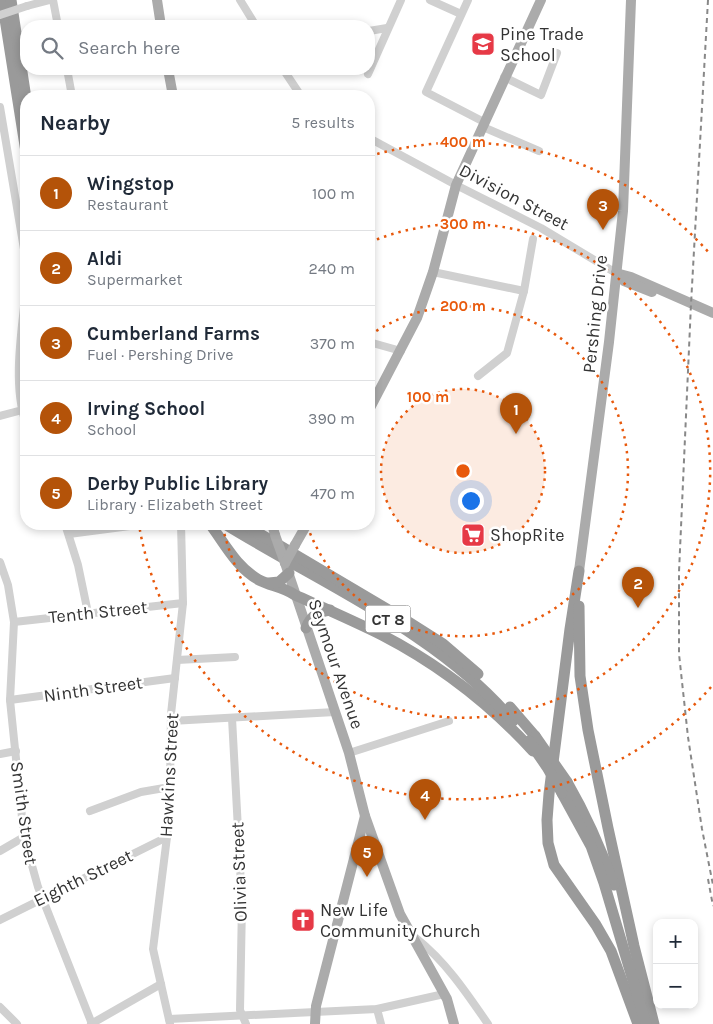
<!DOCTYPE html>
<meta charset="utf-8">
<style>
body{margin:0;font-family:Karla,sans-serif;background:#f6f6f7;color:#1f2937}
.controls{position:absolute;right:15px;bottom:15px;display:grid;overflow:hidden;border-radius:10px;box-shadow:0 2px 8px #0003}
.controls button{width:45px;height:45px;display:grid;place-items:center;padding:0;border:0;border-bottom:1px solid #e0e1e3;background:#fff;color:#1f2937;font:25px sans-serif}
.you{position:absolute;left:470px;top:500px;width:18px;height:18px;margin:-12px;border:4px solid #fff;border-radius:50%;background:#1a73e8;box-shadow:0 0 0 8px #1a73e833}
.badge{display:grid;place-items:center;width:32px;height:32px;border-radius:50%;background:#b45309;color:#fff;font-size:16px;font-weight:700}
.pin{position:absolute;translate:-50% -41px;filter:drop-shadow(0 1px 2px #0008)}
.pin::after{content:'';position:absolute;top:26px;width:18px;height:15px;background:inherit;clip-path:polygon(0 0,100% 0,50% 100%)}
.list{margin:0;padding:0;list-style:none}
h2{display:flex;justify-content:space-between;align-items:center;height:65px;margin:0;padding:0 20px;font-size:21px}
h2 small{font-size:16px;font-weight:400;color:#747a83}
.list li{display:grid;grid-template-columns:32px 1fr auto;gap:15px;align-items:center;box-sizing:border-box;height:75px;padding:0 20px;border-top:1px solid #e0e1e3}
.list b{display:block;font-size:19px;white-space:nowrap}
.list p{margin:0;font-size:16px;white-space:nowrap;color:#747a83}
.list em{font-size:16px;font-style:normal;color:#747a83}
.icon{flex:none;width:28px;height:28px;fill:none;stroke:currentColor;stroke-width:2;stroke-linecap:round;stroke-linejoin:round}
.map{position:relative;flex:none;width:713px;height:1024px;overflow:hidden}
.search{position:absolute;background:#fff;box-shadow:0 2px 8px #0003;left:20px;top:20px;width:355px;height:55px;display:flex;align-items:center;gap:12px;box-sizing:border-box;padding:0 18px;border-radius:20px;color:#747a83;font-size:19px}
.panel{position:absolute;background:#fff;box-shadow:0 2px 8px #0003;left:20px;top:90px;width:355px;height:440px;border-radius:20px}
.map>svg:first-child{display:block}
</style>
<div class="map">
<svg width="713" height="1024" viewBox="0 0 713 1024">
<rect width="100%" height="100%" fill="#fff"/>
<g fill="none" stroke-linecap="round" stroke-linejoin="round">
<g stroke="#d0d0d0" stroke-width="8">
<polyline points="53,0 58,26"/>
<polyline points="240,0 256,26"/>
<polyline points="430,0 461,14"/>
<polyline points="468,0 426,92 484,122"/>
<polyline points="27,6 50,0"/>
<polyline points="369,31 387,28"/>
<polyline points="67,69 72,96"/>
<polyline points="283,69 301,96"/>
<polyline points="368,74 401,0"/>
<polyline points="504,77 541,95 557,53"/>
<polyline points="0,107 25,255 26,288"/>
<polyline points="483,127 539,151"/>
<polyline points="369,138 456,185 541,228 616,273"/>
<polyline points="433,272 524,291"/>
<path d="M26 289C22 329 12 385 26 423"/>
<polyline points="369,342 401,351"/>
<polyline points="478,376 507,353 524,291 533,239"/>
<polyline points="0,416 26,409"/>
<polyline points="65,524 78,565 88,613"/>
<polyline points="69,534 145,524"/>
<polyline points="0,562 8,585 14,622 10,700 24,837 38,887 92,1024"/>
<polyline points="14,622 183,603"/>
<polyline points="177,660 235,657"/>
<polyline points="10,700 175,678"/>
<polyline points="232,718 242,904 240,1010 246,1024"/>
<polyline points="171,721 335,712"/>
<polyline points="349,753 449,721"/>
<polyline points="0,754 16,751"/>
<polyline points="90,811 141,792 170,787"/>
<polyline points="0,851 24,837"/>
<polyline points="0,920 167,837"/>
<path d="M416 938C446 962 466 992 488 1024"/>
<polyline points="0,1007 17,1024"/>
<polyline points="377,1009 381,1024"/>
<polyline points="169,1019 377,1009 444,994"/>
<polyline points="91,1024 161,984"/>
<polyline points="170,1024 153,949 167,837 170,787 171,714 183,603 181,524"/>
</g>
<g stroke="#ababab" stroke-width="10">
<polyline points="157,0 161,26"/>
<polyline points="168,69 173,96"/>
<polyline points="616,273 631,277 713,313"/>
<polyline points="616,273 624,281 652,292"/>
<polyline points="369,410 417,318 433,272 456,185 541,0"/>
<polyline points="272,524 275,535"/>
<polyline points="295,545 307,524"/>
<polyline points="285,563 349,753 365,816 400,914 447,999 454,1024"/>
<polyline points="579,571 609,342 623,211 631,0"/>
<polyline points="315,1024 316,1006 365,816"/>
</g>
<g stroke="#9a9a9a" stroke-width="11">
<polyline points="2,0 26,152"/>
<polyline points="11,0 26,98"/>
<path d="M210 524C225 544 236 567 259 580 271 586 284 587 295 595 324 608 354 621 382 635 438 664 490 704 533 751"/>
<path d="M225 524C322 584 439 633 513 721"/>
<polyline points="243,524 402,618 443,644 478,674"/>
<polyline points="579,571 570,629 549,794 547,820 548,843 554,865 596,925 611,951 638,1024"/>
<polyline points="269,583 279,582 289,573"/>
<polyline points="579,606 580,676 588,730 608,828 634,946 654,1024"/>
<path d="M306 628C311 616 317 612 330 610"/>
<polyline points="510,707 535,736"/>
<path d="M567 782C586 815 601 849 614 885"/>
<polyline points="562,793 591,846 604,883 646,1024"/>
</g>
<g stroke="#888" stroke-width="2" stroke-dasharray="5 4" stroke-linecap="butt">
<polyline points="708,0 691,304 679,572 679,654 688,737 702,829 713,885"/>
<polyline points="708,879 713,906"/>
</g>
<polyline stroke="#d0d0d0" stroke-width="8" points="0,15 27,6"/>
<g stroke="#ababab" stroke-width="10">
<polyline points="275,535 285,563"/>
<polyline points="285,563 295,545"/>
</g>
<g stroke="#9a9a9a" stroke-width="11">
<polyline points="535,736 567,782"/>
<polyline points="529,741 547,767 562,793"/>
</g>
</g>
<circle cx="463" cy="471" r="82" fill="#e8590c" fill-opacity=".12"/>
<g fill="none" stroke="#e8590c" stroke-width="2.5" stroke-dasharray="2.5 5">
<circle cx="463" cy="471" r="82"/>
<path d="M370 335A165 165 0 1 1 307 525"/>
<path d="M370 242A247 247 0 1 1 222 524"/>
<path d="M711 687A329 329 0 0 1 139 525M370 156A329 329 0 0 1 711 255"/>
</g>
<defs>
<g id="school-square" transform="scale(1.25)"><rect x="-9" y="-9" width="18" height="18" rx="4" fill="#e63946" stroke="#fff"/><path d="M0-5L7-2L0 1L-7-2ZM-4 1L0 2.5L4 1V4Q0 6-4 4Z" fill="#fff"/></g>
<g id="supermarket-square" transform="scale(1.25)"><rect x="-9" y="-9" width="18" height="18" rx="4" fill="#e63946" stroke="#fff"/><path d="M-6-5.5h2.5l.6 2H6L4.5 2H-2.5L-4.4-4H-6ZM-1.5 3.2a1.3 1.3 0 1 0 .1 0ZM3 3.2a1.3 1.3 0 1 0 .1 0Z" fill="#fff"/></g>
<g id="church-square" transform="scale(1.25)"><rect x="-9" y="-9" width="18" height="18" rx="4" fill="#e63946" stroke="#fff"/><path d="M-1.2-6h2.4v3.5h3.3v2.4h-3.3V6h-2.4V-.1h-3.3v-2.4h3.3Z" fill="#fff"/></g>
</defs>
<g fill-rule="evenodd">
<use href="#school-square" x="483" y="44"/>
<use href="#supermarket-square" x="473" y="535"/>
<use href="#church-square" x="303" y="920"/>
</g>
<g text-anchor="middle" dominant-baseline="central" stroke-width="5" stroke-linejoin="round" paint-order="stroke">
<rect fill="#fff" stroke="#707070" stroke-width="1" x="365.5" y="605.5" width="45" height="27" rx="4"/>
<g font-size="16" font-weight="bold" fill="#333">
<text x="388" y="619">CT 8</text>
</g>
<g font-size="18" fill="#333" stroke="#fff" text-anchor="start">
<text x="500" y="34">Pine Trade<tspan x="500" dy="21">School</tspan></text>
<text x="490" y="535">ShopRite</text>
<text x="320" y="910">New Life<tspan x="320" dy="21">Community Church</tspan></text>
</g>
<g font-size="18" fill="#333" stroke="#fff">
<text transform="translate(514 197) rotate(28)">Division Street</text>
<text transform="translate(595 314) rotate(-84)">Pershing Drive</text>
<text transform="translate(98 612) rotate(-6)">Tenth Street</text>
<text transform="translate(336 664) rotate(71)">Seymour Avenue</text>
<text transform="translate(93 689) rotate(-8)">Ninth Street</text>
<text transform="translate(169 775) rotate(-87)">Hawkins Street</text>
<text transform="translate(24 813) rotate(82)">Smith Street</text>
<text transform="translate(239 872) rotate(-92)">Olivia Street</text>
<text transform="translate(83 878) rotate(-26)">Eighth Street</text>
</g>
</g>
<circle cx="463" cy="471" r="8" fill="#e8590c" stroke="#fff" stroke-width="2.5"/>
<g font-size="15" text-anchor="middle" font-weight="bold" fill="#e8590c" stroke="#fff" stroke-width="5" stroke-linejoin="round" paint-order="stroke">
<text x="463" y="147">400 m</text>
<text x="463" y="229">300 m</text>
<text x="463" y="311">200 m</text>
<text x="428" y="402">100 m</text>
</g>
</svg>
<div class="controls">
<button>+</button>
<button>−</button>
</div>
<div class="you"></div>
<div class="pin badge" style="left:516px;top:434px">1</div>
<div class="pin badge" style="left:638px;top:608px">2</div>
<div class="pin badge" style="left:603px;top:230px">3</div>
<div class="pin badge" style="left:425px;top:820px">4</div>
<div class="pin badge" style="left:367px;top:877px">5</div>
<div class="search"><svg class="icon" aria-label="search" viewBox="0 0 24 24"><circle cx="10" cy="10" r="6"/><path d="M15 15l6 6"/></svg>Search here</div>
<section class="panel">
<h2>Nearby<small>5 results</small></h2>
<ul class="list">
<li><span class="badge">1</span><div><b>Wingstop</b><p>Restaurant</p></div><em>100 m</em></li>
<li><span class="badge">2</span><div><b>Aldi</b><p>Supermarket</p></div><em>240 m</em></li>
<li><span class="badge">3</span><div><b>Cumberland Farms</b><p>Fuel · Pershing Drive</p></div><em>370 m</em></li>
<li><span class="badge">4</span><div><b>Irving School</b><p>School</p></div><em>390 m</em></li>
<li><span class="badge">5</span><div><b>Derby Public Library</b><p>Library · Elizabeth Street</p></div><em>470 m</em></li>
</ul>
</section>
</div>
